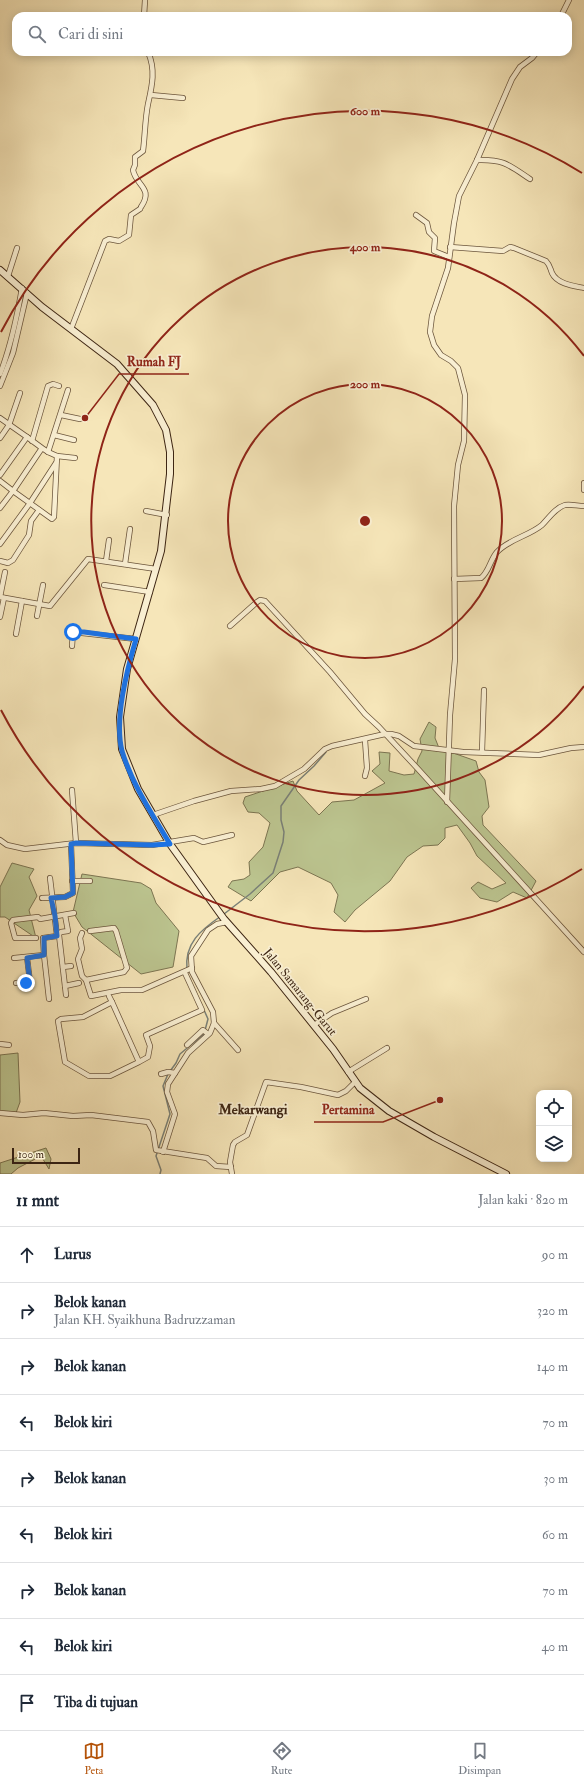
<!DOCTYPE html>
<html lang="id">
<meta charset="utf-8">
<style>
body{margin:0;font-family:"IM FELL Double Pica",serif;background:#f2f2f3;color:#1f2937}
.controls{position:absolute;right:12px;bottom:12px;display:grid;overflow:hidden;border-radius:8px;box-shadow:0 2px 10px #0003}
.controls button{width:36px;height:36px;display:grid;place-items:center;padding:0;border:0;border-bottom:1px solid #e0e1e3;background:#fff;color:#1f2937;font:20px sans-serif}
.scale{position:absolute;left:12px;bottom:10px;width:68px;box-sizing:border-box;padding-left:4px;border:2px solid #3d2513;border-top:0;font-size:11px;line-height:14px;white-space:nowrap;color:#3d2513;-webkit-text-stroke:3px #f9efd2;paint-order:stroke}
.stop{position:absolute;width:12px;height:12px;margin:-9px;border:3px solid #1a73e8;border-radius:50%;background:#fff}
.stop.end{background:#1a73e8;border-color:#fff;box-shadow:0 1px 4px #0008}
.list{margin:0;padding:0;list-style:none}
h2{display:flex;justify-content:space-between;align-items:center;height:52px;margin:0;padding:0 16px;font-size:17px}
h2 small{font-size:13px;font-weight:400;color:#747a83}
.list li{display:grid;grid-template-columns:26px 1fr auto;gap:12px;align-items:center;box-sizing:border-box;height:56px;padding:0 16px;border-top:1px solid #e0e1e3}
.list b{display:block;font-size:15px;white-space:nowrap}
.list p{margin:0;font-size:13px;white-space:nowrap;color:#747a83}
.list em{font-size:13px;font-style:normal;color:#747a83}
.icon{flex:none;width:22px;height:22px;fill:none;stroke:currentColor;stroke-width:2;stroke-linecap:round;stroke-linejoin:round}
.map{position:relative;flex:none;width:584px;height:1174px;overflow:hidden}
.search{position:absolute;background:#fff;box-shadow:0 2px 10px #0003;left:12px;right:12px;top:12px;height:44px;display:flex;align-items:center;gap:10px;box-sizing:border-box;padding:0 14px;border-radius:12px;color:#747a83;font-size:15px}
.sheet{height:556px;background:#fff}
nav{display:flex;justify-content:space-around;align-items:center;box-sizing:border-box;height:56px;border-top:1px solid #e0e1e3;background:#fff;font-size:11px;color:#747a83}
nav a{display:grid;justify-items:center;gap:2px}
nav .on{color:#b45309}
.map>svg:first-child{display:block}
</style>
<div class="map">
<svg width="584" height="1174" viewBox="0 0 584 1174">
<rect width="100%" height="100%" fill="#f6e6b9"/>
<filter id="stains"><feTurbulence type="fractalNoise" baseFrequency=".005" numOctaves="4"/><feColorMatrix values="0 0 0 0 .2 0 0 0 0 .09 0 0 0 0 .02 0 0 0 .5 -.17"/></filter>
<radialGradient id="worn" r=".72"><stop offset=".6" stop-color="#630" stop-opacity="0"/><stop offset="1" stop-color="#630" stop-opacity=".3"/></radialGradient>
<g fill="#bcc590" stroke="#7c7552">
<polygon points="429,722 436,727 435,738 439,748 476,761 479,772 485,780 489,807 482,816 483,825 536,881 527,898 513,892 497,902 480,898 471,888 478,882 492,889 506,883 477,856 470,843 457,825 445,828 445,838 438,845 423,846 407,857 390,881 355,910 345,922 334,912 338,895 331,883 298,867 280,872 251,901 228,887 232,881 244,879 250,875 249,862 263,847 270,823 259,813 248,812 243,803 245,797 293,781 297,791 319,815 332,802 354,800 385,783 372,771 380,764 379,752 390,753 389,771 404,775 414,774 418,759 422,751 420,739"/>
<polygon points="12,863 34,869 29,877 37,896 29,910 36,938 5,917 0,917 0,887"/>
<polygon points="82,874 141,883 151,889 156,903 179,931 173,967 141,974 82,927 73,912"/>
<polygon points="18,1053 20,1102 16,1113 0,1112 0,1055"/>
<polygon points="46,1148 51,1159 49,1169 41,1156 18,1168 11,1174 0,1174 0,1163"/>
</g>
<g fill="none" stroke-linecap="round" stroke-linejoin="round">
<g stroke="#7a8077" stroke-width="1.5">
<polyline points="224,914 250,894 273,873 283,842 284,832 281,820 281,806 299,780 314,766 326,752"/>
<path d="M187 970C184 943 201 930 221 916"/>
<polyline points="160,1174 161,1170 156,1156 170,1114 163,1086 168,1074 176,1063 180,1054 204,1034 208,1019 204,1010"/>
</g>
<g stroke="#6b553c" stroke-width="6">
<g id="street">
<polyline points="144,16 145,0"/>
<polyline points="561,16 569,0"/>
<polyline points="151,95 183,98"/>
<path d="M477 160C504 159 509 165 530 179"/>
<path d="M141 207C154 188 136 186 133 170L135 165V157L143 151C145 136 145 119 148 104 152 86 156 70 148 52"/>
<polyline points="416,215 427,223 429,232 435,238 434,251 449,257"/>
<path d="M450 247 503 251 510 247 514 248 546 261C550 265 550 268 552 273 557 284 574 286 584 288"/>
<polyline points="8,276 17,248"/>
<polyline points="71,329 105,241 109,239 119,241 129,235 131,215 140,209"/>
<path d="M0 374C11 346 17 317 22 288"/>
<polyline points="0,386 13,353 27,293"/>
<polyline points="61,415 80,419"/>
<polyline points="0,418 27,437 0,475"/>
<polyline points="54,435 74,440"/>
<polyline points="27,437 42,448 13,491 52,519 54,517 57,456 48,452 42,448"/>
<polyline points="0,438 9,425 20,393"/>
<polyline points="32,441 48,386 53,384 59,386"/>
<polyline points="48,452 68,390"/>
<polyline points="57,456 75,458"/>
<polyline points="0,481 13,491 0,508"/>
<polyline points="584,483 584,490"/>
<polyline points="146,511 167,515"/>
<polyline points="0,544 30,503 56,463"/>
<polyline points="0,561 8,563 13,560 29,535 31,521 39,510"/>
<polyline points="106,561 109,540"/>
<polyline points="125,564 130,529"/>
<path d="M454 579 481 578C489 572 490 560 497 552 509 539 529 536 542 525 549 518 555 508 565 505 571 504 578 506 584 506"/>
<polyline points="104,585 150,592"/>
<polyline points="0,597 50,606 88,559 156,569"/>
<polyline points="0,597 5,572"/>
<polyline points="37,616 43,585"/>
<polyline points="0,617 4,598"/>
<polyline points="230,626 257,602 260,600 265,601 330,672 365,714 379,727 418,769 584,952"/>
<polyline points="16,634 22,601"/>
<polyline points="72,646 73,632 136,639"/>
<polyline points="482,752 484,690"/>
<polyline points="365,776 367,768 365,740"/>
<polyline points="72,790 76,843"/>
<polyline points="447,802 450,715 455,659 454,506 458,465 464,441 465,395 458,368 451,361 441,355 434,345 430,332 432,316 448,268 454,223 459,196 477,160 512,79 520,67 532,58 537,52"/>
<polyline points="153,815 194,801 231,791 261,789 275,786 304,769 325,749 332,746 385,734 391,734 399,736 414,746 463,752 539,755 571,748 584,747"/>
<polyline points="0,840 7,845 25,849 76,843 152,845 194,838 203,842 232,835"/>
<polyline points="72,881 90,881"/>
<polyline points="42,898 65,897 73,893 71,844"/>
<polyline points="82,933 80,938 82,949 78,959 82,976 86,980 91,996 121,990 142,990 192,968"/>
<polyline points="59,935 66,995"/>
<polyline points="57,936 61,932 68,931 65,915"/>
<polyline points="36,938 15,938 11,923 13,920 38,917 40,919 74,913"/>
<polyline points="14,958 44,955"/>
<polyline points="63,967 71,966"/>
<polyline points="86,980 124,972 127,968 116,931 114,928 90,931"/>
<polyline points="16,983 30,982 27,957"/>
<polyline points="65,986 79,983"/>
<polyline points="109,996 112,1002"/>
<polyline points="49,999 44,955 43,938 57,936 50,878"/>
<polyline points="214,1023 238,1050"/>
<polyline points="314,1025 332,1013 366,999"/>
<polyline points="0,1044 9,1045"/>
<polyline points="187,1045 203,1030 208,1034"/>
<polyline points="139,1062 110,1076 89,1076 65,1062 58,1021 61,1019 83,1017 112,1002 139,1062 148,1057 150,1046 146,1035 202,1010 185,973"/>
<polyline points="348,1072 387,1048"/>
<polyline points="161,1074 168,1072 175,1073"/>
<polyline points="0,1113 23,1115 44,1113 73,1116 91,1115 148,1122 153,1131 156,1150 207,1158 216,1166 231,1167"/>
<polyline points="163,1152 175,1114 167,1092 168,1084 188,1053 210,1033 214,1023 213,1012 192,972 191,956 208,930 217,924 227,922"/>
<polyline points="232,1174 230,1162 233,1145 235,1142 247,1135 266,1082 301,1087 338,1095 346,1091 355,1082"/>
</g>
</g>
<g stroke="#3d2513" stroke-width="8">
<polyline id="secondary" points="0,270 42,307 117,364 153,405 166,430 170,452 170,474 161,551 127,669 120,717 122,749 138,789 170,844 224,919 271,972 333,1049 360,1088 389,1111 434,1137 506,1174"/>
</g>
<use href="#street" stroke="#f9efd2" stroke-width="4.5"/>
<use href="#secondary" stroke="#f9efd2" stroke-width="6"/>
</g>
<g fill="none" stroke-linecap="round" stroke-linejoin="round">
<path stroke="#1a73e8" stroke-width="5" d="M26 983 30 982 27 958 44 955V938L57 936 55 916 51 898 65 897 73 893 71 844 76 843 152 845 170 844C152 814 132 784 122 751 114 719 127 670 136 639L84 632H73"/>
</g>
<g fill="none" stroke="#8f2418" stroke-width="2">
<circle cx="365" cy="521" r="137"/>
<path d="M584 686A274 274 0 1 1 584 356"/>
<path d="M582 869A410 410 0 0 1 1 710M1 332A410 410 0 0 1 582 173"/>
</g>
<g text-anchor="middle" dominant-baseline="central" stroke-width="3.5" stroke-linejoin="round" paint-order="stroke">
<g font-size="12" fill="#3d2513" stroke="#f9efd2">
<text transform="translate(300 992) rotate(51)">Jalan Samarang-Garut</text>
</g>
<g font-size="14" font-weight="bold" fill="#3d2513" stroke="#f9efd2">
<text x="253" y="1109">Mekarwangi</text>
</g>
</g>
<circle cx="365" cy="521" r="6" fill="#8f2418" stroke="#f9efd2" stroke-width="2"/>
<g font-size="12" text-anchor="middle" font-weight="bold" fill="#8f2418" stroke="#f9efd2" stroke-width="3.5" stroke-linejoin="round" paint-order="stroke">
<text x="365" y="115">600 m</text>
<text x="365" y="251">400 m</text>
<text x="365" y="388">200 m</text>
</g>
<path fill="none" stroke="#8f2418" stroke-width="1.5" d="M85 418L119 374H189M440 1100L383 1122H314"/>
<g fill="#8f2418" stroke="#f9efd2" stroke-width="1.5">
<circle cx="85" cy="418" r="4"/>
<circle cx="440" cy="1100" r="4"/>
</g>
<g font-size="13" text-anchor="middle" font-weight="bold" fill="#8f2418" stroke="#f9efd2" stroke-width="3.5" stroke-linejoin="round" paint-order="stroke">
<text x="154" y="366">Rumah FJ</text>
<text x="348" y="1114">Pertamina</text>
</g>
<rect width="100%" height="100%" filter="url(#stains)"/>
<rect width="100%" height="100%" fill="url(#worn)"/>
</svg>
<div class="controls">
<button><svg class="icon" aria-label="locate" viewBox="0 0 24 24"><circle cx="12" cy="12" r="6"/><path d="M12 2v4M12 18v4M2 12h4M18 12h4"/></svg></button>
<button><svg class="icon" aria-label="layers" viewBox="0 0 24 24"><path d="M12 4l9 5-9 5-9-5zM3 14l9 5 9-5"/></svg></button>
</div>
<div class="scale">100 m</div>
<div class="stop" style="left:73px;top:632px"></div>
<div class="stop end" style="left:26px;top:983px"></div>
<div class="search"><svg class="icon" aria-label="search" viewBox="0 0 24 24"><circle cx="10" cy="10" r="6"/><path d="M15 15l6 6"/></svg>Cari di sini</div>
</div>
<section class="sheet">
<h2>11 mnt<small>Jalan kaki · 820 m</small></h2>
<ul class="list">
<li><svg class="icon" aria-label="ahead" viewBox="0 0 24 24"><path d="M12 20V5M6 11l6-6 6 6"/></svg><div><b>Lurus</b></div><em>90 m</em></li>
<li><svg class="icon" aria-label="right" viewBox="0 0 24 24"><path d="M7 20v-9h11M14 6l5 5-5 5"/></svg><div><b>Belok kanan</b><p>Jalan KH. Syaikhuna Badruzzaman</p></div><em>320 m</em></li>
<li><svg class="icon" aria-label="right" viewBox="0 0 24 24"><path d="M7 20v-9h11M14 6l5 5-5 5"/></svg><div><b>Belok kanan</b></div><em>140 m</em></li>
<li><svg class="icon" aria-label="left" viewBox="0 0 24 24"><path d="M17 20v-9H6M10 6l-5 5 5 5"/></svg><div><b>Belok kiri</b></div><em>70 m</em></li>
<li><svg class="icon" aria-label="right" viewBox="0 0 24 24"><path d="M7 20v-9h11M14 6l5 5-5 5"/></svg><div><b>Belok kanan</b></div><em>30 m</em></li>
<li><svg class="icon" aria-label="left" viewBox="0 0 24 24"><path d="M17 20v-9H6M10 6l-5 5 5 5"/></svg><div><b>Belok kiri</b></div><em>60 m</em></li>
<li><svg class="icon" aria-label="right" viewBox="0 0 24 24"><path d="M7 20v-9h11M14 6l5 5-5 5"/></svg><div><b>Belok kanan</b></div><em>70 m</em></li>
<li><svg class="icon" aria-label="left" viewBox="0 0 24 24"><path d="M17 20v-9H6M10 6l-5 5 5 5"/></svg><div><b>Belok kiri</b></div><em>40 m</em></li>
<li><svg class="icon" aria-label="arrive" viewBox="0 0 24 24"><path d="M6 21V4h12l-3 4 3 4H6"/></svg><div><b>Tiba di tujuan</b></div></li>
</ul>
</section>
<nav>
<a class="on"><svg class="icon" aria-label="map" viewBox="0 0 24 24"><path d="M3 6l6-2 6 2 6-2v14l-6 2-6-2-6 2zM9 4v14M15 6v14"/></svg>Peta</a>
<a><svg class="icon" aria-label="directions" viewBox="0 0 24 24"><path d="M12 3l9 9-9 9-9-9zM9 14v-3h6M13 9l2 2-2 2"/></svg>Rute</a>
<a><svg class="icon" aria-label="saved" viewBox="0 0 24 24"><path d="M7 4h10v16l-5-4-5 4z"/></svg>Disimpan</a>
</nav>
